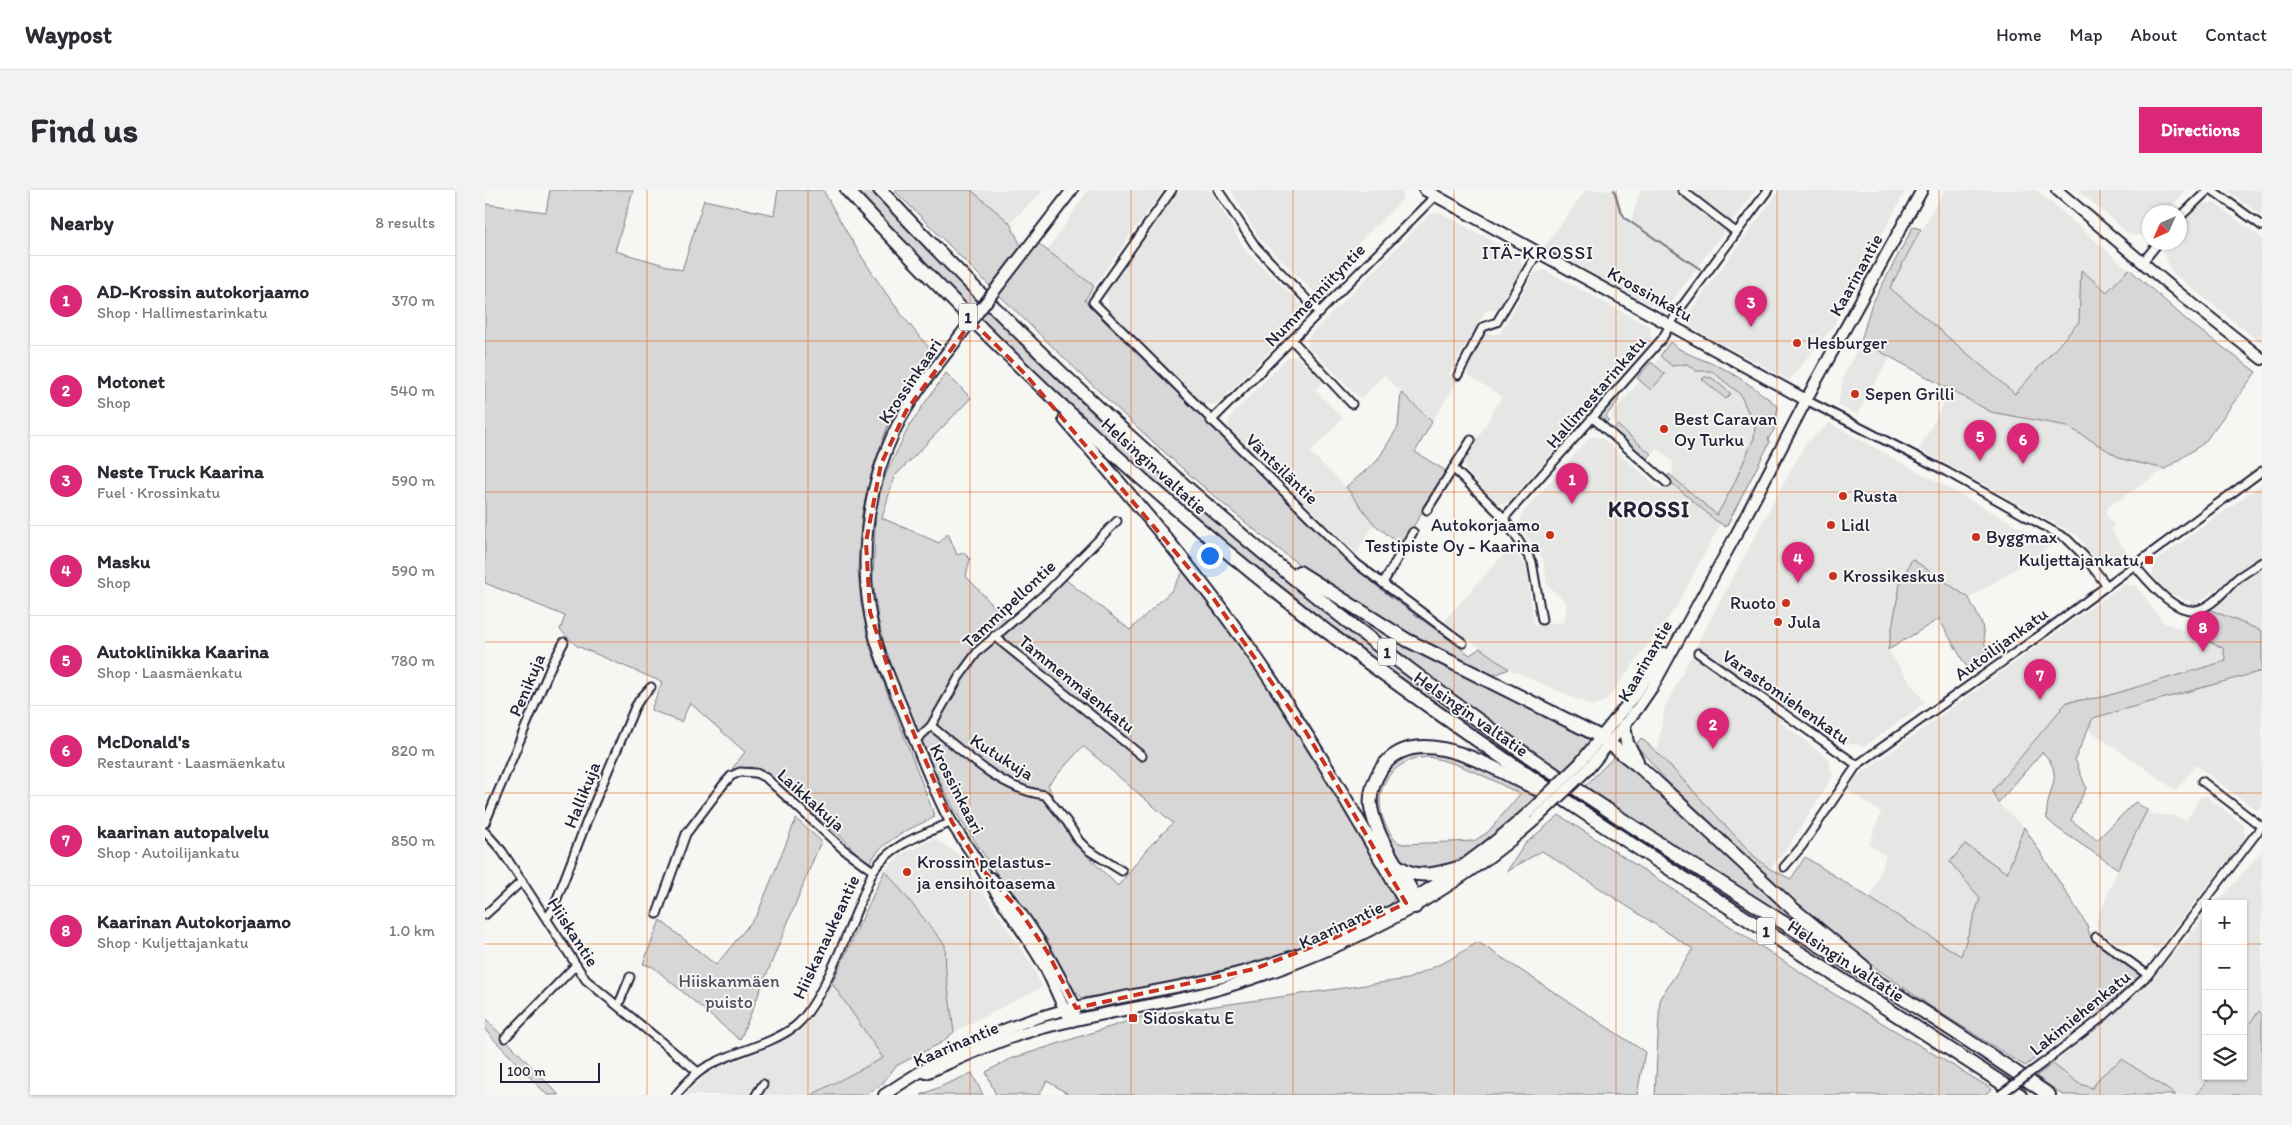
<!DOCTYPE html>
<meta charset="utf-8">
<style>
body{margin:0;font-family:Itim,sans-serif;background:#f2f2f3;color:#2b2b33}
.controls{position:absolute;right:15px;bottom:15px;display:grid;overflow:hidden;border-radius:0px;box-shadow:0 1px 4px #0004}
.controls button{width:45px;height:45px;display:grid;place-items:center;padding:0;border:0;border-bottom:1px solid #e1e1e2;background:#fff;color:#2b2b33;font:25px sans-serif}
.compass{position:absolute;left:1657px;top:15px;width:45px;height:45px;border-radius:50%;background:#fff;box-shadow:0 1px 4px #0004;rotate:225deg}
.scale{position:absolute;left:15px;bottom:12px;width:100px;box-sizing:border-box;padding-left:5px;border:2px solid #22223b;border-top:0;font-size:14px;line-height:18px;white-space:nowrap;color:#22223b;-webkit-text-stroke:4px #f6f6f2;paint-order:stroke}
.you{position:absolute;left:724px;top:365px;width:18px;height:18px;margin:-12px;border:4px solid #fff;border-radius:50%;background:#1a73e8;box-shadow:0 0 0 8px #1a73e833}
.badge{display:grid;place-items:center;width:32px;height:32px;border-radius:50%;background:#db2777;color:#fff;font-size:16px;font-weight:700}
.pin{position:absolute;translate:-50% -41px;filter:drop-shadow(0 1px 2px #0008)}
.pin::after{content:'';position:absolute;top:26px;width:18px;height:15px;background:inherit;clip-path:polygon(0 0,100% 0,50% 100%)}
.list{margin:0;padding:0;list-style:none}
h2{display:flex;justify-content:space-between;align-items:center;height:65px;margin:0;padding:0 20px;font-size:21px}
h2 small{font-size:16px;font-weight:400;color:#7c7c81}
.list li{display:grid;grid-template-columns:32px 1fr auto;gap:15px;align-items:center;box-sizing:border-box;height:90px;padding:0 20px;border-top:1px solid #e1e1e2}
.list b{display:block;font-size:19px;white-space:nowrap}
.list p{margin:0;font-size:16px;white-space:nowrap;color:#7c7c81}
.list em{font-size:16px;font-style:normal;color:#7c7c81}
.icon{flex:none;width:28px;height:28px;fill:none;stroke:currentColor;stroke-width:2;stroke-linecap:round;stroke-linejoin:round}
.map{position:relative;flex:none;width:1777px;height:905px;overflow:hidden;border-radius:0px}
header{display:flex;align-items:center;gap:30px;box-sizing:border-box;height:70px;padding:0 25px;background:#fff;border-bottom:1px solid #e1e1e2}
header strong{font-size:24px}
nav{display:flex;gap:28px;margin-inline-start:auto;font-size:18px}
.intro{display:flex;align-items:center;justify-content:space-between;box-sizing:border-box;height:120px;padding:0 30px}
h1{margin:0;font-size:35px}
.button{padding:12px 22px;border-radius:0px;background:#db2777;color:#fff;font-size:18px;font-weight:700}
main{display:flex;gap:30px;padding:0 30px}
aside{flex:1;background:#fff;border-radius:0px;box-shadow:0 1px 4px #0004}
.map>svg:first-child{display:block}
</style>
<header>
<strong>Waypost</strong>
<nav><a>Home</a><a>Map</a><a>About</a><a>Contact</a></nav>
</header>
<div class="intro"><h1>Find us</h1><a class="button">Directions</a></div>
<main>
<aside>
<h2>Nearby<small>8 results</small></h2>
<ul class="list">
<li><span class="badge">1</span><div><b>AD-Krossin autokorjaamo</b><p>Shop · Hallimestarinkatu</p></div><em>370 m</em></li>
<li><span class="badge">2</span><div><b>Motonet</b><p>Shop</p></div><em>540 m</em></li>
<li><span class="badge">3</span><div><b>Neste Truck Kaarina</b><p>Fuel · Krossinkatu</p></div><em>590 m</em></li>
<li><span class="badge">4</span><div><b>Masku</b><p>Shop</p></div><em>590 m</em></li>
<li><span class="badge">5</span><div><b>Autoklinikka Kaarina</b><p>Shop · Laasmäenkatu</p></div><em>780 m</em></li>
<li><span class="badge">6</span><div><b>McDonald's</b><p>Restaurant · Laasmäenkatu</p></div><em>820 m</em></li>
<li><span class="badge">7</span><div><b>kaarinan autopalvelu</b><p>Shop · Autoilijankatu</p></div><em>850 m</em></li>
<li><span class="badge">8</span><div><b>Kaarinan Autokorjaamo</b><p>Shop · Kuljettajankatu</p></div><em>1.0 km</em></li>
</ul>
</aside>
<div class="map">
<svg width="1777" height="905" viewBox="0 0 1777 905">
<rect width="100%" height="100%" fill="#f6f6f2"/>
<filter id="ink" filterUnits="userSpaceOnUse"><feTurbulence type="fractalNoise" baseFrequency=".02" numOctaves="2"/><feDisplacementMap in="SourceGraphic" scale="10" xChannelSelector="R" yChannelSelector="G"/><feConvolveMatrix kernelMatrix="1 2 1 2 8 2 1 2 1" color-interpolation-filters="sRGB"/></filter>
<g filter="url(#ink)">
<g fill="#e6e6e4">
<polygon points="486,0 559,0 525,33"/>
<polygon points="603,0 678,0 609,96 562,61"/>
<polygon points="695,0 725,0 761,61 818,116 818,127 733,214 719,214 624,119 622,102"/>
<polygon points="746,0 916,0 918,9 862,64 861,83 841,103 830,103 775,49"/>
<polygon points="1101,0 1131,0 1139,26 1146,30 1156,0 1270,0 1183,117 1170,117 1059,57"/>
<polygon points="1295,0 1421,0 1347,138 1304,190 1204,136 1201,126"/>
<polygon points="1459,0 1552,0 1704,132 1530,204 1405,98"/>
<polygon points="1593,0 1698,0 1698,4 1681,22 1664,22 1663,46 1645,45"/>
<polygon points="1743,0 1777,0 1777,26 1743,1"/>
<polygon points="1729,13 1777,48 1777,154 1687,82 1677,59 1682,53 1694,52 1695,37 1716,14"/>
<polygon points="954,22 1034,66 1037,77 1014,118 1000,122 964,184 973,190 947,232 899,185 876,209 823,157 823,147 945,24"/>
<polygon points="1060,80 1165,137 1166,151 1023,313 1012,314 981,280 980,271 1017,206 983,185 981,175 998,144 1015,144 1049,83"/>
<polygon points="1376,151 1405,167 1372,225 1353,215 1359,185"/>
<polygon points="1191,156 1288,209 1287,216 1262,283 1192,416 1121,511 1107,516 1024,479 959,431 1026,356 1041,376 1049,435 1079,432 1082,413 1062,395 1058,369 1034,337 1037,324 1105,247 1116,247 1176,300 1186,288 1189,273 1172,258 1165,265 1128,233 1127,223 1183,159"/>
<polygon points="803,167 813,167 838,192 830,200 858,228 825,262 861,297 889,334 872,364 743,238 744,228"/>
<polygon points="1466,201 1506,222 1583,236 1637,269 1680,279 1623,317 1621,325 1630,336 1626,340 1644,365 1631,374 1611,371 1593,346 1434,259"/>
<polygon points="1345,233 1567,355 1468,419 1418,387 1403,460 1440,513 1380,556 1354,552 1305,516 1295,532 1344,569 1348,586 1303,657 1285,679 1270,667 1245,641 1172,562 1180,517 1220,439 1320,254"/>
<polygon points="1777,294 1777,366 1711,414 1679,401 1667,384 1669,372"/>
<polygon points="1777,378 1777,441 1721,418"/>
<polygon points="1639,394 1651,396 1678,432 1738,458 1742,471 1618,507 1582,512 1507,601 1513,613 1539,637 1559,667 1476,766 1385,709 1401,666 1384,655 1396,622 1363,600 1372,586"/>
<polygon points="1777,481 1777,619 1771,620 1711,575 1691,600 1604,540 1608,528"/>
<polygon points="1721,606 1759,635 1760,649 1673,758 1632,753 1613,742 1611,732 1638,667 1662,620 1670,625 1688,625 1701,631 1715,607"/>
<polygon points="448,649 452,650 472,663 547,775 557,797 469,842 461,783 460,755 400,680 418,663"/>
<polygon points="1777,661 1777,905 1691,905 1637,869 1617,885 1607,898 1593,893 1568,874 1661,796 1721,726 1721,886 1758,886 1758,714 1731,714"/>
<polygon points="347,793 398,868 326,905 200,905 218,887 230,879 282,859 315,841 332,821"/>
</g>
<g fill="#d7d7d7" stroke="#7c7c89" fill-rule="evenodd">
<path d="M65 0H148L130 61 197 80 219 10 289 25 293 0H338C369 57 404 114 448 162L404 233 388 277 377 323 373 382 376 413 385 457 450 627C425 639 398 649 384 674L376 669 360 650 314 613 285 586 266 577 247 579 260 562 205 513 196 532 166 520 177 492 92 456 75 440 80 426 0 393V14L61 22Z"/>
<path d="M368 0H386L453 71 576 190 962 514 1068 591 1064 595C952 514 838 435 731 347 602 241 482 122 368 0Z"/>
<polygon points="409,0 486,0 525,33 536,56 505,96"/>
<polygon points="1428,37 1436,39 1405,98 1530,204 1594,132 1596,80 1622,102 1644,79 1704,132 1771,182 1719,253 1680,279 1637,269 1582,236 1506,222 1376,151 1386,116"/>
<path d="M551 52 609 96 600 110 606 118 859 368 898 401 985 465 995 458 1024 479 1005 487C960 465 911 443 869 414 738 325 627 214 513 104Z"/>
<path d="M1185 152C1199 165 1222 170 1239 179 1259 190 1277 203 1293 217L1289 240 1283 249 1285 252 1241 337 1230 330 1181 288 1184 284 1232 325 1248 296 1269 248 1270 237 1255 204 1227 181H1211L1202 174 1187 176 1175 166Z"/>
<polygon points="1166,172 1180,184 1166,200 1152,188"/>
<path d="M461 183 486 208 409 287 397 328 454 353 463 343 472 365 479 363 485 369 481 386 524 433 577 387 645 440 687 400 699 380C778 482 846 590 908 703L909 709 904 716 830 751 773 773 618 809 616 805 597 808 590 801 561 748 514 687 471 623 445 571 401 462 393 429 388 391 391 313 401 284 425 234ZM598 556 688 633 662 659 633 696 587 651 563 595Z"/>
<polygon points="1220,187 1227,188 1246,204 1241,209 1217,189"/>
<polygon points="916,202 947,232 930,262 961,281 917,356 889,334 861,297 892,271 913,237"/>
<polygon points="1131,207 1134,210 1121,226 1124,230 1121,233 1116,225"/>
<polygon points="1132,235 1166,264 1162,269 1128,240"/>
<polygon points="1427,369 1484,408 1497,434 1502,468 1484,481 1454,429 1403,460 1415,394"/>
<polygon points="856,414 1107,550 1078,582 972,507 855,415"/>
<path d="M1721 418 1777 441V481L1608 528 1590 569 1601 598 1586 630 1612 650 1650 612 1662 620 1633 679 1572 638 1562 629C1559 600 1583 587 1557 562L1513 613 1507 601 1582 512 1618 507 1741 471 1738 458 1711 446Z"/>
<polygon points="1156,548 1172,562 1270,667 1285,679 1306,689 1320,667 1476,766 1495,708 1465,672 1480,654 1522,683 1539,637 1602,735 1606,749 1655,785 1644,797 1540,876 1448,818 1354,752 1257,667 1228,634 1181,590 1151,555"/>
<path d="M938 561C984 568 1012 585 1051 608 1025 636 975 680 934 680 911 680 888 622 891 603 892 590 900 579 910 571 916 565 930 564 938 561ZM944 567C978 574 1005 589 1035 604L1003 642 989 651 918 654 912 652C880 616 895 570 944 567Z"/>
<polygon points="1133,563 1346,755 1099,597"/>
<polygon points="1074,625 1349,804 1507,899 1499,905 1170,905 1175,808 1208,759 1057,661 1022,681 1040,654"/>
<polygon points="311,629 336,651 255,850 168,777 158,774 175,730 231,775 272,725"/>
<polygon points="400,680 460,755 461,783 469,842 456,853 411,876 397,894 381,905 326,905 398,868 347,793"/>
<polygon points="993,752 1160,862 1152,905 585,905 562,891 554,905 511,905 501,882 525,869 659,826 923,789 964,770"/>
<polygon points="1774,821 1777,824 1777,905 1711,905 1725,886 1758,886 1758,842"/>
<polygon points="0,828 74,905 62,905 0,840"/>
<polygon points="1637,869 1691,905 1578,905 1551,886 1568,874 1593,893 1607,898 1617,885"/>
<polygon points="487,883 498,905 436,905"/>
</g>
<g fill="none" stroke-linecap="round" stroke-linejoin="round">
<polyline stroke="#757583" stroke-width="2" points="1129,0 1135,20 1141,29 1215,79"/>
<g stroke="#22223b" stroke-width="11">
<g id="street">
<polyline points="687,0 608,112 872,374 978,453"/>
<polyline points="733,0 771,57 835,123"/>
<polyline points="1197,0 1251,42"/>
<polyline points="1727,0 1777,36"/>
<polyline points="1694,28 1723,0"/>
<polyline points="1657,73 1674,52"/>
<polyline points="808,151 867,214"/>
<polyline points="973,185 996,140 998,137 1012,132 1053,62"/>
<polyline points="1321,210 1462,282 1582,349 1599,366 1622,396"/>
<polyline points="1108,228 1182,293"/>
<polyline points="726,231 950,6"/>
<polyline points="968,278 1019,328"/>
<polyline points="942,320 986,250"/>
<path d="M1650 376C1664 392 1691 427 1715 419 1730 414 1742 397 1754 387 1762 382 1769 377 1777 372"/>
<polyline points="898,393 928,342"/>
<polyline points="1057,430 1047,372 1019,328 1177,149 1192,123 1283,0"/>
<polyline points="509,446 657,566"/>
<polyline points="1213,463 1372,575"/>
<path d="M446 536C479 562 516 600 560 605L582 632 594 651 603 660 637 681"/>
<polyline points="430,551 446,536 474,487 493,461 562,402 632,331"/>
<polyline points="1717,591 1777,637"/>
<polyline points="0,633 67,474 79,452"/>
<polyline points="0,642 17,661 101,790 213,882"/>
<polyline points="1299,677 1317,656 1372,575 1558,443 1777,281"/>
<polyline points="172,724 201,644 238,595 246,586 255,582 271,583 281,588 358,659 388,681"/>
<polyline points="0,725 37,691"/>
<polyline points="62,728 68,719 103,628 150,517 155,509 166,497"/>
<polyline points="1611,747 1663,785"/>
<polyline points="133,816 145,787"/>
<polyline points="20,848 91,775"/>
<polyline points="1562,870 1619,826 1663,785 1777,636"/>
<path d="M191 905C201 893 211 882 225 875 252 860 283 856 309 837 338 816 372 717 388 681 407 653 437 645 467 632"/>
<polyline points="271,905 278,894"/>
</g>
</g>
<g stroke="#22223b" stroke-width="14">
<g id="secondary">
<polyline points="940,0 1321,210"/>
<polyline points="1572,0 1690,100 1777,169"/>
<polyline points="514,95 587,0"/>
<path d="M474 147C452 176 427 205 411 238 381 300 372 375 389 443 396 471 409 498 420 525 434 560 447 596 465 630 475 647 488 663 498 681 516 713 540 742 558 774 569 792 574 814 587 831"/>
<polyline points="1095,573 1149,506 1179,463"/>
<polyline points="1103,579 1153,518 1168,496 1252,343 1330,193 1437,0"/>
<path d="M506 688C543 726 567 771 591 818L589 824"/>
<path d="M441 883C477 868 513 850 550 840 612 822 676 816 738 798 854 763 960 710 1051 629"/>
<path d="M399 905C455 867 514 837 579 820 642 804 706 797 768 779 870 750 963 694 1042 624"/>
</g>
</g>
<g stroke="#22223b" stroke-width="16">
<g id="highway">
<path d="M362 0C522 172 692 331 881 471 1092 626 1316 761 1535 905"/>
<path d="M395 0C588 206 802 396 1033 559 1206 680 1390 785 1564 905"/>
<path d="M580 229C642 302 705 374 760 452 819 536 870 624 921 713L930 717V707C916 680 894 653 887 622 883 607 888 592 896 579 931 527 1012 581 1052 599"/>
<polyline points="814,382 922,450 1116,547 1156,578 1307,718 1379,777"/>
<polyline points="1139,536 1142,553 1152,571"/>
<path d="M913 676C932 690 952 684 973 678"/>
</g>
</g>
<use href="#street" stroke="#f6f6f2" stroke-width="7"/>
<use href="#secondary" stroke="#f6f6f2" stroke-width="10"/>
<use href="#highway" stroke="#f6f6f2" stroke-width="12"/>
<g stroke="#22223b" stroke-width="11" stroke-linecap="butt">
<polyline id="street-bridge" points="1515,905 1562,870"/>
</g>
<g stroke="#22223b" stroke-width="14" stroke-linecap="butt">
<g id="secondary-bridge">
<polyline points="474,147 514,95"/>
<polyline points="1042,624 1095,573"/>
<polyline points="1051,629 1103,579"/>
</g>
</g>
<use href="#street-bridge" stroke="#f6f6f2" stroke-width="7"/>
<use href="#secondary-bridge" stroke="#f6f6f2" stroke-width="10"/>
</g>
</g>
<path fill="none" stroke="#c8321e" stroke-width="4" stroke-dasharray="10 6" stroke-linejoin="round" d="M487 131 541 185 724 402 821 542 921 713 845 750 769 779 591 818 563 763 535 721 498 680 467 632 411 502 385 422 381 352 396 274 421 221Z"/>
<path fill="none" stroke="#e8590c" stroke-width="1" stroke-opacity="0.55" d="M162 0V905M323 0V905M485 0V905M646 0V905M808 0V905M969 0V905M1131 0V905M1292 0V905M1454 0V905M1615 0V905M0 151H1777M0 302H1777M0 452H1777M0 603H1777M0 754H1721M1758 754H1777"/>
<g fill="#c8321e" stroke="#f6f6f2" stroke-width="2">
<circle cx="1312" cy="153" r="5"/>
<circle cx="1370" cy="204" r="5"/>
<circle cx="1179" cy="239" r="5"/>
<circle cx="1358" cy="306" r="5"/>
<circle cx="1346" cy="335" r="5"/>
<circle cx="1065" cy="345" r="5"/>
<circle cx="1491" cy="347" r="5"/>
<rect x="1659" y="365" width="10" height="10" rx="2.5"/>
<circle cx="1348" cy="386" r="5"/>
<circle cx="1301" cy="413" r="5"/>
<circle cx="1293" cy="432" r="5"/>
<circle cx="422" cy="682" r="5"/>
<rect x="643" y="823" width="10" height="10" rx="2.5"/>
</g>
<g text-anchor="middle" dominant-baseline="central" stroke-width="4" stroke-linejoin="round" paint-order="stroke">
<g fill="#f6f6f2" stroke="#626272" stroke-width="1">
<rect x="474" y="113.5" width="18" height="27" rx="4"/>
<rect x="893" y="448.5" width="18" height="27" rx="4"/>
<rect x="1272" y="727.5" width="18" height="27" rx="4"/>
</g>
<g font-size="16" font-weight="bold" fill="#22223b">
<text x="483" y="127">1</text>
<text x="902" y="462">1</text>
<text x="1281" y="741">1</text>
</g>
<g font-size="18" fill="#22223b" stroke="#f6f6f2">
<text transform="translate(1371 85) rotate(-61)">Kaarinantie</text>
<text transform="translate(1165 104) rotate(29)">Krossinkatu</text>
<text transform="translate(830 105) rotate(-46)">Nummenniityntie</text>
<text transform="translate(425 191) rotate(-56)">Krossinkaari</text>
<text transform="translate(1111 202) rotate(-49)">Hallimestarinkatu</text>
<text transform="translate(669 276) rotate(42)">Helsingin valtatie</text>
<text transform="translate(797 279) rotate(44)">Väntsiläntie</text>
<text transform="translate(524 414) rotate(-43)">Tammipellontie</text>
<text transform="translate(1516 454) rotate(-36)">Autoilijankatu</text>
<text transform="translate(1160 471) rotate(-60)">Kaarinantie</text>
<text transform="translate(592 494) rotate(39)">Tammenmäenkatu</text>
<text transform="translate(42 495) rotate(-67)">Penikuja</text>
<text transform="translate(1301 507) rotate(35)">Varastomiehenkatu</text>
<text transform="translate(986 524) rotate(35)">Helsingin valtatie</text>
<text transform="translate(517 567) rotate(32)">Kutukuja</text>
<text transform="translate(472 599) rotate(63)">Krossinkaari</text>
<text transform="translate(97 605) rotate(-68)">Hallikuja</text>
<text transform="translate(326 610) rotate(42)">Laikkakuja</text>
<text transform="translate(856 735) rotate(-25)">Kaarinantie</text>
<text transform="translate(88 742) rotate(57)">Hiiskantie</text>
<text transform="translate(341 747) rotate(-65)">Hiiskanaukeantie</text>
<text transform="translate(1361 771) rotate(33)">Helsingin valtatie</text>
<text transform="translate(1595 823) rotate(-39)">Lakimiehenkatu</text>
<text transform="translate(471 854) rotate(-23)">Kaarinantie</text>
</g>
<g font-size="18" fill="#22223b" stroke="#f6f6f2" text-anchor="start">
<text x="1322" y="153">Hesburger</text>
<text x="1380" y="204">Sepen Grilli</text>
<text x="1189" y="229">Best Caravan<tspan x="1189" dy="21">Oy Turku</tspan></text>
<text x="1368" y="306">Rusta</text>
<text x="1055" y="335" text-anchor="end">Autokorjaamo<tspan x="1055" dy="21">Testipiste Oy - Kaarina</tspan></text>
<text x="1356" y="335">Lidl</text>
<text x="1501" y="347">Byggmax</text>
<text x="1654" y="370" text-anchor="end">Kuljettajankatu</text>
<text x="1358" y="386">Krossikeskus</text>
<text x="1291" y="413" text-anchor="end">Ruoto</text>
<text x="1303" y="432">Jula</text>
<text x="432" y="672">Krossin pelastus-<tspan x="432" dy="21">ja ensihoitoasema</tspan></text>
<text x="658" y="828">Sidoskatu E</text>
</g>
<g font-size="18" fill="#4f4f62" stroke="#f6f6f2">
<text x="244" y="791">Hiiskanmäen<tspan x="244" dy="21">puisto</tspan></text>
</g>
<g font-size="19" letter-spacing="1" fill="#22223b" stroke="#f6f6f2">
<text x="1053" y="62">ITÄ-KROSSI</text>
</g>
<g font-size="22" font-weight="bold" letter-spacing="1" fill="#22223b" stroke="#f6f6f2">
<text x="1164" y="319">KROSSI</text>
</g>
</g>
</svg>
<div class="controls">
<button>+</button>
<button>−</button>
<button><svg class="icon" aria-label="locate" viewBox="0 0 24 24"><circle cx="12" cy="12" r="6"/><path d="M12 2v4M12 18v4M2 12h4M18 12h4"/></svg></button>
<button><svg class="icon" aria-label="layers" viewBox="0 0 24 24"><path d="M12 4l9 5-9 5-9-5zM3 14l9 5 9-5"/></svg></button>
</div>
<svg class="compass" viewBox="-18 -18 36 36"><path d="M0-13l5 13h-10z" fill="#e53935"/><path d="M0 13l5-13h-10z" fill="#7c7c81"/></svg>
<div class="scale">100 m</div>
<div class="you"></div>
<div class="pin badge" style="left:1087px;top:314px">1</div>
<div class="pin badge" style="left:1228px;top:559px">2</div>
<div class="pin badge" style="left:1266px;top:137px">3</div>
<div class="pin badge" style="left:1313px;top:393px">4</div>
<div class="pin badge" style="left:1495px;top:271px">5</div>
<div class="pin badge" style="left:1538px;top:274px">6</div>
<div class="pin badge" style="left:1555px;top:510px">7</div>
<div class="pin badge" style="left:1718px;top:462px">8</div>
</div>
</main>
